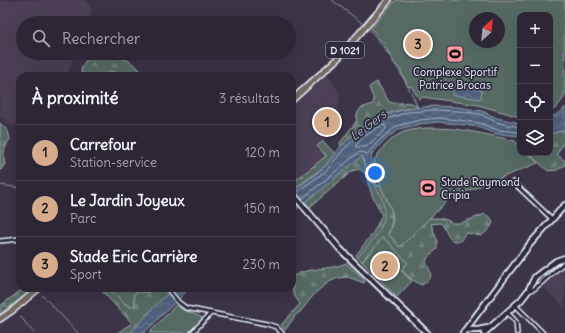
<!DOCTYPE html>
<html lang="fr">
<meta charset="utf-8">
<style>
body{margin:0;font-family:Delius,sans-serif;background:#352f3d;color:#f1f3f6}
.controls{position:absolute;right:12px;top:12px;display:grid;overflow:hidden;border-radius:8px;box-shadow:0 4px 16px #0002}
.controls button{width:36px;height:36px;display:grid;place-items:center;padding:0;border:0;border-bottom:1px solid #484450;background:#2d2735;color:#f1f3f6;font:20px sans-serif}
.compass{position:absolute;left:469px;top:12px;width:36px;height:36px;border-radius:50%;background:#2d2735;box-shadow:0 4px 16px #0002;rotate:27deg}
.you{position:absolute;left:375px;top:173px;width:14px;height:14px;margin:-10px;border:3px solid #fff;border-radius:50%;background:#1a73e8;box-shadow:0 0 0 6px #1a73e833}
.badge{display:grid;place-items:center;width:26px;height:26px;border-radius:50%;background:#d6ab8b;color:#111;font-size:13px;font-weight:700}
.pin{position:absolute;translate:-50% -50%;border:2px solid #fff;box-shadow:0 1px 4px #0006}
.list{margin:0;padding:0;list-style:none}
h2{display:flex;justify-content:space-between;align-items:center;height:52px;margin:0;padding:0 16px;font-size:17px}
h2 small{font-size:13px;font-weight:400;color:#a7a5ad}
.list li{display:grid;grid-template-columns:26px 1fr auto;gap:12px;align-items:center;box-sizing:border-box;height:56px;padding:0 16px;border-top:1px solid #484450}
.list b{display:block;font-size:15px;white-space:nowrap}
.list p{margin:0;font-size:13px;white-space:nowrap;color:#a7a5ad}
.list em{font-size:13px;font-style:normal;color:#a7a5ad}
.icon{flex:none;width:22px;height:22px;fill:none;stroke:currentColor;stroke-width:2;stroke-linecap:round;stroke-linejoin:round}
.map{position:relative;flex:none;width:565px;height:333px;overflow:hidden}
.search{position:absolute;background:#2d2735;box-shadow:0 4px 16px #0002;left:16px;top:16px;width:280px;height:44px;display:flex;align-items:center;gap:10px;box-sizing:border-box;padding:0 14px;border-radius:22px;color:#a7a5ad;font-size:15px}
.panel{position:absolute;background:#2d2735;box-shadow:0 4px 16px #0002;left:16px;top:72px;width:280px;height:220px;border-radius:12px}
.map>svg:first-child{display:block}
</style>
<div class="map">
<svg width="565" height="333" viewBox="0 0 565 333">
<defs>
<pattern id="grass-tufts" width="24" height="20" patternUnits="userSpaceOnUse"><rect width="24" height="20" fill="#576a64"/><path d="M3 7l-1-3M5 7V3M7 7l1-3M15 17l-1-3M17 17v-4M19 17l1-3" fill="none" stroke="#6f807b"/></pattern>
<pattern id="forest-firs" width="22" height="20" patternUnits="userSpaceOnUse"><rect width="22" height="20" fill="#576a64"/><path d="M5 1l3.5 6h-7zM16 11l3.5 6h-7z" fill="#6f807b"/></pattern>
<pattern id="water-waves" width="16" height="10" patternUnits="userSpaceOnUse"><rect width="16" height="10" fill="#50617b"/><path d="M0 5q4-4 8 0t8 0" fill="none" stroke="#69788e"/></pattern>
</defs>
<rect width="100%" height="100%" fill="#3c3447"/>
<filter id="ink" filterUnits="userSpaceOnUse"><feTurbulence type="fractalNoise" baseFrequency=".025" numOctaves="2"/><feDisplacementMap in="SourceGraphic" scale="8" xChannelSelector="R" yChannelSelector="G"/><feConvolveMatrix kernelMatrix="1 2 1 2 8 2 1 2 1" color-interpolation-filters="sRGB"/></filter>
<g filter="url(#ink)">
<g fill="#4c4054">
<polygon points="0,0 86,0 92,10 87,23 23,23 23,53 75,53 68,72 69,76 20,76 20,119 13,126 0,117"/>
<polygon points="327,74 340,94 336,128 328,134 328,137 317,146 326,156 292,183 292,103"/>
<polygon points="565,266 565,308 542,286"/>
</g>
<polygon fill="url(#grass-tufts)" stroke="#a0aeae" points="109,288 153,288 135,306 130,307 124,303"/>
<g fill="url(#forest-firs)" stroke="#a0aeae">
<path d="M91 53C116 53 129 57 146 76H123L115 72 110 71 105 76H86L81 73 82 66Z"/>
<path d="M377 82 389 102C399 106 409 98 418 107 398 109 373 117 357 131 351 136 346 141 341 146L340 143 356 122 357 114 361 108 373 104 374 100 369 87Z"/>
<path d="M0 123 8 131 10 139C5 146 2 155 5 164L1 170H0Z"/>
<polygon points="565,130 565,140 557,154 565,161 565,165 557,170 548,171 528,153 550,153 550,134"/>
<polygon points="323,141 335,154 324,167 294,189 292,187 292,183 326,156 317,146"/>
<path d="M362 155 371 183 376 184 381 187 392 211V222L388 234 400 246 429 218H439L447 220 452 223H461L485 214 491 218 493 222C491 229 486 232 481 236L467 233 463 236 461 241C445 243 449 230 440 223L431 224 437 240V249L428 257 426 262C432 275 434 276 422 285 400 276 394 257 383 238L362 262 356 255 373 233 382 215 372 195 365 173 359 169 352 171 310 207 305 202Z"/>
<path d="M346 263 365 280 364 283 348 277 338 278 329 282 316 292 301 311 295 316 286 329H284L281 325 300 304 293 293 292 277C308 266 329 271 346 263Z"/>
<polygon points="24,288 34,288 0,314 0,306"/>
<polygon points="99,288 109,288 124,303 130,307 135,306 134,295 136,292 149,292 153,288 174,288 156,305 136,328 130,333 117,333 132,323"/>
</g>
<g fill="#576a64" stroke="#a0aeae" fill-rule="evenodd">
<path d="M396 0H565V96L557 107 550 112V15H520V117L478 105 422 97 419 99 411 86 408 87 400 69 394 63 385 46 371 28ZM475 18H499V42H475Z"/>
<path d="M426 128C457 127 485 134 515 141L520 146V153H528L538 163 450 198 400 247 388 234C399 215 388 205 381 187 378 178 376 169 374 160 381 149 394 134 407 131 413 129 420 129 426 128Z"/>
<polygon points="383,237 408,263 401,270 412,281 397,297 362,262"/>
<polygon points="176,305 181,309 201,317 202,319 189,333 149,333"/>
</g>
<g fill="url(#water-waves)" stroke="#8d9bad">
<polygon points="453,86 482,90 481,99 452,95"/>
<path d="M434 106 459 107 482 111 497 118 520 123V136L497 134 477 127 458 124 438 122 420 124 399 129 382 143 371 155 376 184 371 183 362 156 292 213V191C303 183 315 176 324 167 331 160 336 152 342 145 371 116 394 109 434 106Z"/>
<polygon points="565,107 565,130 550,134 550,118 561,112"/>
<polygon points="174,288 190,288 144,333 130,333 136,327 156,305"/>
</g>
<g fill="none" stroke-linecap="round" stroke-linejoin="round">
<g stroke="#abb7c6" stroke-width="1">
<path d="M384 125 386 126V129L366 147H356V145C364 136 373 129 384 125Z"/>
<polyline points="296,193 327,170 344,149 361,133 376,123 408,112 434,110 458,111 480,114 496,122 508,125 520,127"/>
<polyline points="302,199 358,153 362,152 367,154 380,140 397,126 420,120 438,118 459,120 479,123 498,130 520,132"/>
</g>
<g stroke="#8d9bad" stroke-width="1">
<polyline points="332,0 362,23"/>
<path d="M369 29C387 50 408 82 418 108"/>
<polyline points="0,185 20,188"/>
<path d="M357 258C373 239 391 226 382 199 380 193 376 189 374 183"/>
<polyline points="42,295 78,333"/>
<polyline points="20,316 34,333"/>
</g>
<g stroke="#e8f1f8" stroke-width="6">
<g id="street">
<polyline points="513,182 552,219"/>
<polyline points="0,241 20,239"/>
<polyline points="167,288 178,302 186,308 267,324 276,327 282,333"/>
<polyline points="528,291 534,289 565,262"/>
<polyline points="515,305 543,333"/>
<polyline points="507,312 516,322 517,333"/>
<polyline points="192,333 211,313"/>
</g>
</g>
<g stroke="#e8f1f8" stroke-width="8">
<g id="secondary">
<polyline points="292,193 340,249 427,333"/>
<polyline points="466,330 478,330 488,328"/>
<polyline points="463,333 530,244 565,205"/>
<polyline points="484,333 521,300 528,291 535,277 556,261 565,258"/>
</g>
</g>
<g stroke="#e8f1f8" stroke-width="8">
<g id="primary">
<polyline points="292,100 337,59 389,0"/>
<polyline points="0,319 13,310 39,288"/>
</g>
</g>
<use href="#street" stroke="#2f2a3d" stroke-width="3"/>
<use href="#secondary" stroke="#2f2a3d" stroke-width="4.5"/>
<use href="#primary" stroke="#756964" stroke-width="5"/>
</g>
</g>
<defs>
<g id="stadium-square" transform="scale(0.9)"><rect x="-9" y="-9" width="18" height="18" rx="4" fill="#ff9aa2" stroke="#2f2a3d"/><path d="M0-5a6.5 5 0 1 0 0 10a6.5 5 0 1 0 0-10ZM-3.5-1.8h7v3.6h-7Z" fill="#111"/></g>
</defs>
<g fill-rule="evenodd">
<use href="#stadium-square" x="455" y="54"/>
<use href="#stadium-square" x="428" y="188"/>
</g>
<g text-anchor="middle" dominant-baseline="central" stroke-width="3.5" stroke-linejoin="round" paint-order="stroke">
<rect fill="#2f2a3d" stroke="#b0b5c0" stroke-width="1" x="326" y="42" width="38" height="16" rx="3"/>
<g font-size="10" font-weight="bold" fill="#e8f1f8">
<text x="345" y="50">D 1021</text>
</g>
<g font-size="11" fill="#e8f1f8" stroke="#2f2a3d">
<text x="455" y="72">Complexe Sportif<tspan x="455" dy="13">Patrice Brocas</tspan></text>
<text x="441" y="182" text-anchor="start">Stade Raymond<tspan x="441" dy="13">Cripia</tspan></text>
</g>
<g font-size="12" font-style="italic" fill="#abb7c6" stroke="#2f2a3d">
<text transform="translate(368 125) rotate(-37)">Le Gers</text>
</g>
</g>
</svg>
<div class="controls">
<button>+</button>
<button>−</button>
<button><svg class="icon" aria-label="locate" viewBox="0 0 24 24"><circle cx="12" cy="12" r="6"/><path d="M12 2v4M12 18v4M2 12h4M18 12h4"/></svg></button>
<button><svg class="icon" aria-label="layers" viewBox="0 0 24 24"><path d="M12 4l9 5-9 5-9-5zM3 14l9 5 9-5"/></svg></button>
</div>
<svg class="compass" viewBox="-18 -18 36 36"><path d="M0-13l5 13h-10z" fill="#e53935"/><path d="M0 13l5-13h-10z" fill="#a7a5ad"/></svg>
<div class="you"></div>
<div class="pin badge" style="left:327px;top:122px">1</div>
<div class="pin badge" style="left:385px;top:266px">2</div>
<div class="pin badge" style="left:418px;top:44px">3</div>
<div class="search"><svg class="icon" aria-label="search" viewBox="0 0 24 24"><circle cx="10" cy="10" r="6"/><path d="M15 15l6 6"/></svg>Rechercher</div>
<section class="panel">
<h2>À proximité<small>3 résultats</small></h2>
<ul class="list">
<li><span class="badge">1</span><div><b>Carrefour</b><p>Station-service</p></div><em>120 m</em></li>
<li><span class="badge">2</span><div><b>Le Jardin Joyeux</b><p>Parc</p></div><em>150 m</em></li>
<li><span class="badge">3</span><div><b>Stade Eric Carrière</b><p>Sport</p></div><em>230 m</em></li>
</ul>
</section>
</div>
